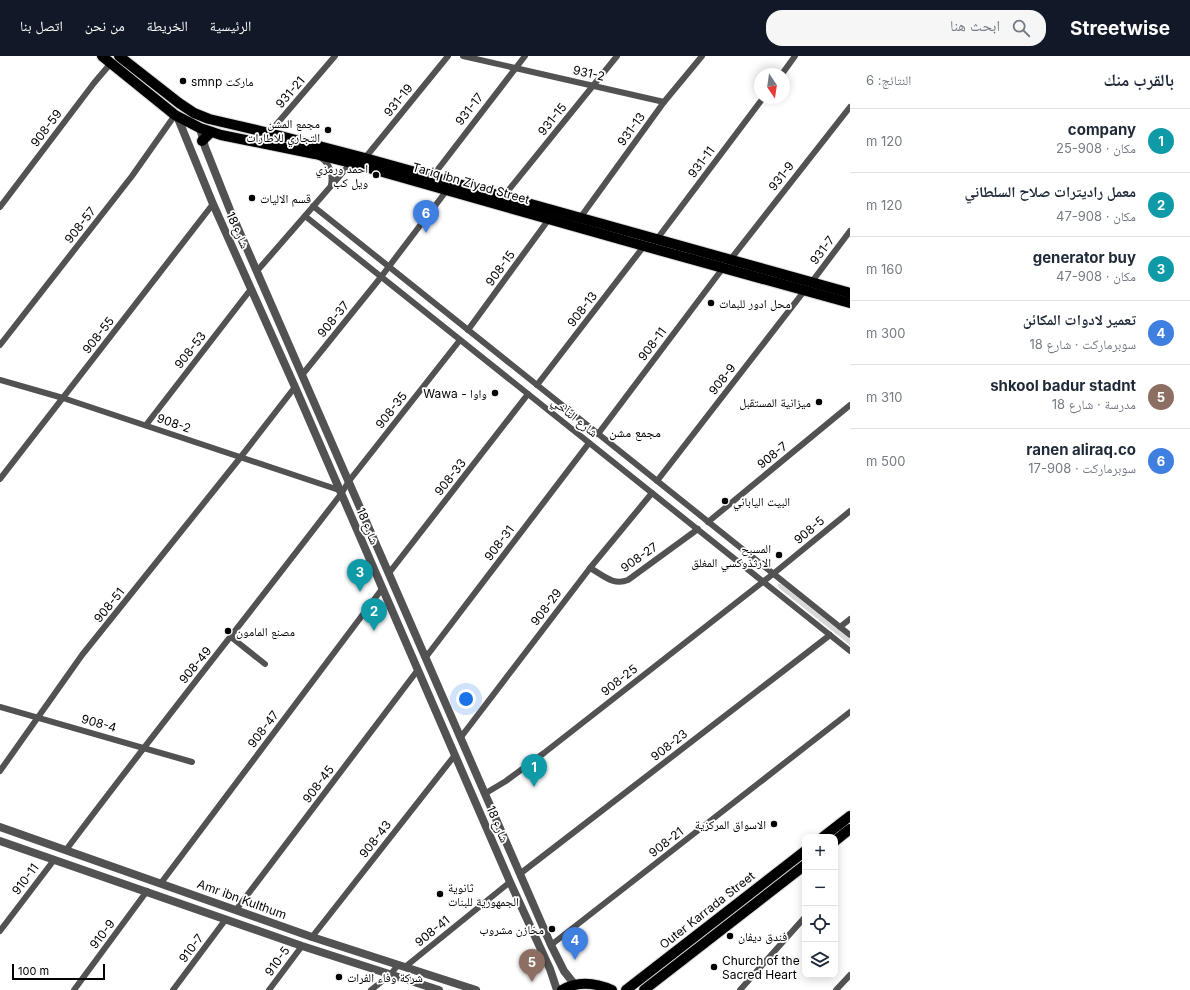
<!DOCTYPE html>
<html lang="ar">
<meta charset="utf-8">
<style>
body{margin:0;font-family:Inter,"Noto Naskh Arabic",sans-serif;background:#f6f6f7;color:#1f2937;direction:rtl}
.controls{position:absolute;right:12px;bottom:12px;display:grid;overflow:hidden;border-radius:8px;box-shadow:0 2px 10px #0003}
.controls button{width:36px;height:36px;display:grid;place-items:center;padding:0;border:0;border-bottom:1px solid #e0e1e3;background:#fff;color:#1f2937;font:20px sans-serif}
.compass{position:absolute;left:754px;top:12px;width:36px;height:36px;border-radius:50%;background:#fff;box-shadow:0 2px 10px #0003;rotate:167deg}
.scale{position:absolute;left:12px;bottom:10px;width:93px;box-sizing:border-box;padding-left:4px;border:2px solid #000;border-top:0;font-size:11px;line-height:14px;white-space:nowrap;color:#000;-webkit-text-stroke:3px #fff;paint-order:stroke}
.you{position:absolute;left:466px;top:643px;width:14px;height:14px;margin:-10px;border:3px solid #fff;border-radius:50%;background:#1a73e8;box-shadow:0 0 0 6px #1a73e833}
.badge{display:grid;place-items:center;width:26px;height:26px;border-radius:50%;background:#111827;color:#fff;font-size:13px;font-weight:700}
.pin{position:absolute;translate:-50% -33px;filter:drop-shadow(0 1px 2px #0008)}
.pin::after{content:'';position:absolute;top:21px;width:14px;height:12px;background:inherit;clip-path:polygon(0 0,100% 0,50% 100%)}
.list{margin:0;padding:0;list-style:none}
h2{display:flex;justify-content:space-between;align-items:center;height:52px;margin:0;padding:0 16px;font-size:17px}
h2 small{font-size:13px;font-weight:400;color:#747a83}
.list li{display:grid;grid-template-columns:26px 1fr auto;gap:12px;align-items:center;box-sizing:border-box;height:64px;padding:0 16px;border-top:1px solid #e0e1e3}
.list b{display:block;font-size:15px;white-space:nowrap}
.list p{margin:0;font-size:13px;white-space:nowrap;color:#747a83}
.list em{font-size:13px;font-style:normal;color:#747a83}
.icon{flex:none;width:22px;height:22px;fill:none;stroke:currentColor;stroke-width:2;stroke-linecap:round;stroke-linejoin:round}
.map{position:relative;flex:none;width:850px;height:934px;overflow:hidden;direction:ltr}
header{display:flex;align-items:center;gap:24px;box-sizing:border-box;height:56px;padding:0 20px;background:#111827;color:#fff}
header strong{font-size:19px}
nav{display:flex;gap:22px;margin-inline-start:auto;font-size:14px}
.search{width:280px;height:36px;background:#f6f6f7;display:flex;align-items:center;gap:10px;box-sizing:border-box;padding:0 14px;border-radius:16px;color:#747a83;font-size:15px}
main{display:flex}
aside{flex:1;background:#fff}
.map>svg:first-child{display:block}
</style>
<header>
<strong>Streetwise</strong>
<div class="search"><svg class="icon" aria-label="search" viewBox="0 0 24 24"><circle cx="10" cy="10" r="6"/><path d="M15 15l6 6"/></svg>ابحث هنا</div>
<nav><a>الرئيسية</a><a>الخريطة</a><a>من نحن</a><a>اتصل بنا</a></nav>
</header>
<main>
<aside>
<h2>بالقرب منك<small>النتائج: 6</small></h2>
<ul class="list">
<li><span class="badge" style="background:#0f9aa8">1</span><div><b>company</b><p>مكان · 908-25</p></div><em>120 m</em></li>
<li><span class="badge" style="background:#0f9aa8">2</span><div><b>معمل راديترات صلاح السلطاني</b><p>مكان · 908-47</p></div><em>120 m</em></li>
<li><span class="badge" style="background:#0f9aa8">3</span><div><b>generator buy</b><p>مكان · 908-47</p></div><em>160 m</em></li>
<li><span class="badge" style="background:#3f7fe0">4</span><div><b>تعمير لادوات المكائن</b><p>سوبرماركت · شارع 18</p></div><em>300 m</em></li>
<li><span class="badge" style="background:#8d6e63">5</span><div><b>shkool badur stadnt</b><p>مدرسة · شارع 18</p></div><em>310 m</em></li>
<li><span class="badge" style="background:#3f7fe0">6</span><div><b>ranen aliraq.co</b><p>سوبرماركت · 908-17</p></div><em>500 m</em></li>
</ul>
</aside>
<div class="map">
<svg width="850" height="934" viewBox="0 0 850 934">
<rect width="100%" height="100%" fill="#fff"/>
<polygon fill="#d9d9d9" points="778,528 781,528 850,583 850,589 779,532 778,530"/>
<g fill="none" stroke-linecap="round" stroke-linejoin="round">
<g stroke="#dbdbdb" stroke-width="12">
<g id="primary">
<polyline points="102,0 175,59 200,72 221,79 315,98 351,107 644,190 850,247"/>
<polyline points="119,0 179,47 194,57 209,63 269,77 365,102 850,237"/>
<polyline points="202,85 211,76"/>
<polyline points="823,781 850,760"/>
<polyline points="835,785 850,773"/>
<path d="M562 934C579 924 596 927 612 934"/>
<polyline points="626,934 805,795"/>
<polyline points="644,934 805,809"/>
</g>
</g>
<g stroke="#525252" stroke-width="6">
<polyline points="463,0 664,46"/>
<polyline points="782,18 795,0"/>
<polyline points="265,88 269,77 335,0"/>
<path d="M320 101C330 108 333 118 331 129"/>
<polyline points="365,102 448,0"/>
<polyline points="432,121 525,0"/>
<polyline points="503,141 617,0"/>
<polyline points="313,150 850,579"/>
<polyline points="0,151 94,27 111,7"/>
<polyline points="305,160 850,595"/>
<polyline points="580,162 664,46 702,0"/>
<polyline points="657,183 763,42"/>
<polyline points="730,204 850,51"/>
<polyline points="257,215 351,107"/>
<polyline points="811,227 850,175"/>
<polyline points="468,274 549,163"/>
<polyline points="0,289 132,120 175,59"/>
<polyline points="302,319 381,221 447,134"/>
<polyline points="0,324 63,342 339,434"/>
<polyline points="537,329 644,190"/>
<polyline points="146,369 251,233"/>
<polyline points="598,378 723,212"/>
<polyline points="0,423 213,148"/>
<polyline points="657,425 805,234"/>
<polyline points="708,466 850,349"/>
<path d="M590 512C603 519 613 530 628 524L698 473"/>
<polyline points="389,517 528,338"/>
<polyline points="840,571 850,563"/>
<polyline points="231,581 265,608"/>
<polyline points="426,601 589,387"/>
<polyline points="0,651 192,706"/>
<polyline points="461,681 590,512 652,437"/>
<polyline points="0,715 82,599 240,402 295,331"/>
<polyline points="486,737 506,725 544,697 773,518 850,455"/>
<path d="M66 794C156 674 250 557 341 438L349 425 460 284"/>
<polyline points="521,817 830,579"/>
<polyline points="835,817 835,825"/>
<polyline points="161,827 382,533"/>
<polyline points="236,854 417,615"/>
<polyline points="0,875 54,804"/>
<polyline points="312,881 455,699"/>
<polyline points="551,889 850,656"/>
<polyline points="405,911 510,826"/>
<polyline points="74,934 147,835"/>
<polyline points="173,934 226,863"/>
<polyline points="269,934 302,890"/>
<polyline points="371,934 390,919 398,909"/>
<polyline points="740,934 805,861"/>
<polyline points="836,934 850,919"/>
</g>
<g stroke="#525252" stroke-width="8">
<polyline points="177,60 213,148 295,331 510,826 550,913 557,934"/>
<polyline points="200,72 205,91 230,154 551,889 564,915 575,929"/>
<polyline points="0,771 312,881 476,934"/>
<polyline points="0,785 302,890 439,934"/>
</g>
<use href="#primary" stroke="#000" stroke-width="10"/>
</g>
<g fill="#000" stroke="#fff" stroke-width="1.5">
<circle cx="183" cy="25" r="4"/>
<circle cx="328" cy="74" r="4"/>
<circle cx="376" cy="119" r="4"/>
<circle cx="252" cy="142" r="4"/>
<circle cx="711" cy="247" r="4"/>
<circle cx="495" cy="337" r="4"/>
<circle cx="819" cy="346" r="4"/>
<circle cx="725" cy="445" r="4"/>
<circle cx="779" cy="499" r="4"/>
<circle cx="228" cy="575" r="4"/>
<circle cx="774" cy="768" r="4"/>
<circle cx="440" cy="838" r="4"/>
<circle cx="552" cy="873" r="4"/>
<circle cx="730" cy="880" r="4"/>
<circle cx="714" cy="911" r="4"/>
<circle cx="339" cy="921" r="4"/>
</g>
<g text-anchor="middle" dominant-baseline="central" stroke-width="3.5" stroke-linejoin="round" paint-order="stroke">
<g font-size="12" fill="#000" stroke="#fff">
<text transform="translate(589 17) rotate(13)">931-2</text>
<text transform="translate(290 36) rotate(-49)">931-21</text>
<text transform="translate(398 44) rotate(-51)">931-19</text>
<text transform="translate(469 53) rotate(-52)">931-17</text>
<text transform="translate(552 63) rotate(-51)">931-15</text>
<text transform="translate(46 72) rotate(-53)">908-59</text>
<text transform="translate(631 73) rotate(-54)">931-13</text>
<text transform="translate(701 106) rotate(-53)">931-11</text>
<text transform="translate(781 120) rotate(-52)">931-9</text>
<text transform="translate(471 127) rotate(16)">Tariq ibn Ziyad Street</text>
<text transform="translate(80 169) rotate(-52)">908-57</text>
<text transform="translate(238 174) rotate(66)">شارع 18</text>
<text transform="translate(822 194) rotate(-53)">931-7</text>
<text transform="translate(500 212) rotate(-54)">908-15</text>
<text transform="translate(582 253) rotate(-52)">908-13</text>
<text transform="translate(333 263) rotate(-51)">908-37</text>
<text transform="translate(98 279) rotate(-52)">908-55</text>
<text transform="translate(652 288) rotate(-53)">908-11</text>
<text transform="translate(190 294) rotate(-52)">908-53</text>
<text transform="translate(722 323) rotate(-52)">908-9</text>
<text transform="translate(391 354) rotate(-52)">908-35</text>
<text transform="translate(575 361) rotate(39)">شارع التآخي</text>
<text transform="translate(174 367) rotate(19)">908-2</text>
<text transform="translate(772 399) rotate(-39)">908-7</text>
<text transform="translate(450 421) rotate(-52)">908-33</text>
<text transform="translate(368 470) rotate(67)">شارع 18</text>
<text transform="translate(809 474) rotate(-40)">908-5</text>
<text transform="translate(499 487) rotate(-53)">908-31</text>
<text transform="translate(639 501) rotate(-35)">908-27</text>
<text transform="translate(109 549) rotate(-51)">908-51</text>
<text transform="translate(546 551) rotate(-53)">908-29</text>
<text transform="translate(195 609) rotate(-51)">908-49</text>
<text transform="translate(619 624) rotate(-38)">908-25</text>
<text transform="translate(99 667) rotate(16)">908-4</text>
<text transform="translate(263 673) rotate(-53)">908-47</text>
<text transform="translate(669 689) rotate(-38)">908-23</text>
<text transform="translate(318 728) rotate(-53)">908-45</text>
<text transform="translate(498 768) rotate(67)">شارع 18</text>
<text transform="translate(375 783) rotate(-52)">908-43</text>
<text transform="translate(666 786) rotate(-38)">908-21</text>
<text transform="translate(25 823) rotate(-53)">910-11</text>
<text transform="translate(242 843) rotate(20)">Amr ibn Kulthum</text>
<text transform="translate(707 854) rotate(-38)">Outer Karrada Street</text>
<text transform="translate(432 875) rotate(-39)">908-41</text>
<text transform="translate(102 878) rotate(-53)">910-9</text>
<text transform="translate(191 892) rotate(-53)">910-7</text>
<text transform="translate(277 905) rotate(-54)">910-5</text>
</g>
<g font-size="12" fill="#000" stroke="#fff" text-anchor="start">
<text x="191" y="25">smnp ماركت</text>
<text x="320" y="67" text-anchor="end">مجمع المشن<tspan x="320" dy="14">التجاري للاطارات</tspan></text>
<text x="368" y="112" text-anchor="end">احمد ورمزي<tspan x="368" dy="14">ويل كب</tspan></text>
<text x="260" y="142">قسم الاليات</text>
<text x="719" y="247">محل ادور للبمات</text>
<text x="487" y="337" text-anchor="end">Wawa - واوا</text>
<text x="811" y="346" text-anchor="end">ميزانية المستقبل</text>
<text x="733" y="445">البيت الياباني</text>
<text x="771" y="492" text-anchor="end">المسبح<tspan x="771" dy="14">الارثذوكسي المغلق</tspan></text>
<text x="236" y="575">مصنع المامون</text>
<text x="766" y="768" text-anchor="end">الاسواق المركزية</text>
<text x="448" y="831">ثانوية<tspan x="448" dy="14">الجمهورية للبنات</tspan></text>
<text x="544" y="873" text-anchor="end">مخازن مشروب</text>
<text x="738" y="880">فندق ديفان</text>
<text x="722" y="904">Church of the<tspan x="722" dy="14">Sacred Heart</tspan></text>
<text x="347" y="921">شركة وفاء الفرات</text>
</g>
<g font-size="13" fill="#000" stroke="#fff">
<text x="635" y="376">مجمع مشن</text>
</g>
</g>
</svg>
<div class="controls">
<button>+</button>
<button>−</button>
<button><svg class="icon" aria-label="locate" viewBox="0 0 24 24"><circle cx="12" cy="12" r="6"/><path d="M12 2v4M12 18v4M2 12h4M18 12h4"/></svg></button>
<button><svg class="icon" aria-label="layers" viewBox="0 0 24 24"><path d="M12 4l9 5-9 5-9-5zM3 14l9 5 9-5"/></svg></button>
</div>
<svg class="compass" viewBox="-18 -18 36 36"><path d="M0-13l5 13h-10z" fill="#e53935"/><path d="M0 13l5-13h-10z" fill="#747a83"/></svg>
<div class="scale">100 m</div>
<div class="you"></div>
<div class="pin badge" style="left:534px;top:731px;background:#0f9aa8">1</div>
<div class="pin badge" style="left:374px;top:575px;background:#0f9aa8">2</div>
<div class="pin badge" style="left:360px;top:536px;background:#0f9aa8">3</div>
<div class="pin badge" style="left:575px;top:904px;background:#3f7fe0">4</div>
<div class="pin badge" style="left:532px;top:926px;background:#8d6e63">5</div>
<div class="pin badge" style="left:426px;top:177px;background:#3f7fe0">6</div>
</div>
</main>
